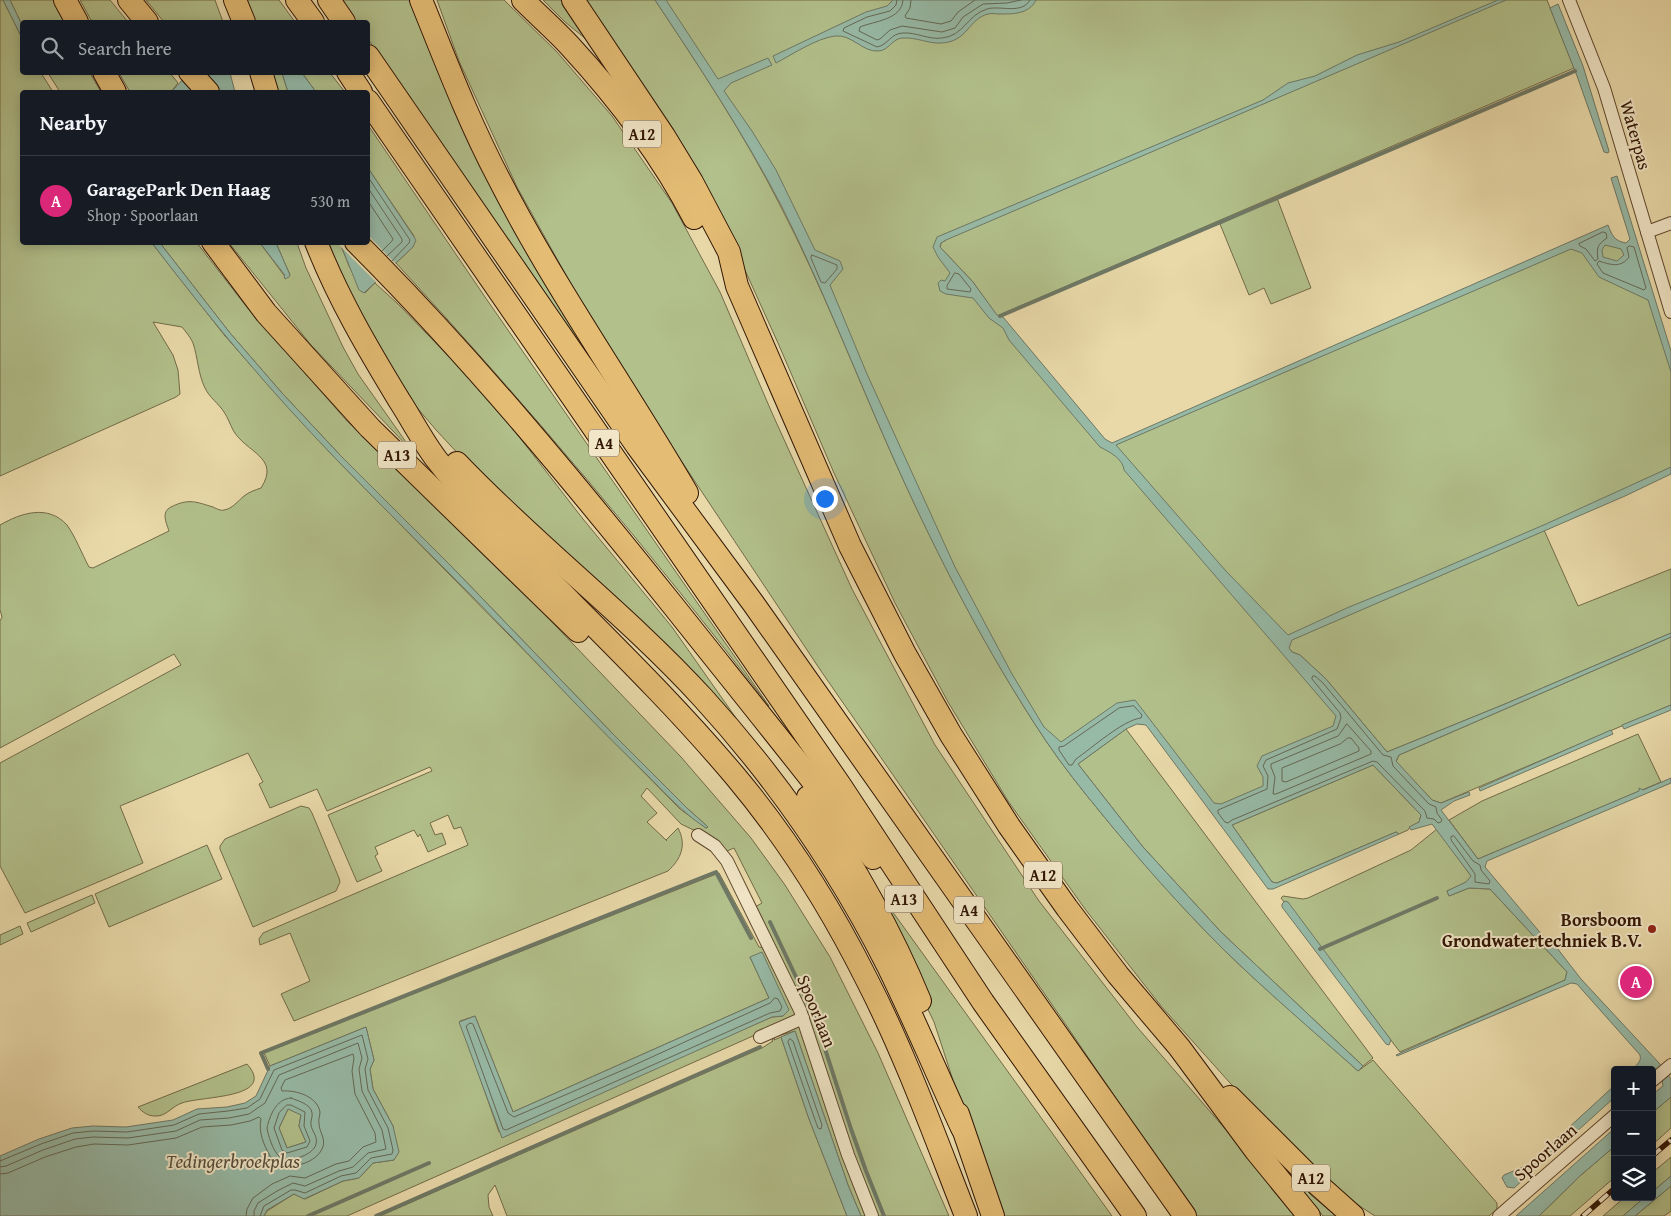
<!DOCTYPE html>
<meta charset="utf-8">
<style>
body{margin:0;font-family:"Gentium Book Plus",serif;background:#242831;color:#f1f3f6}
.controls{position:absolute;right:15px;bottom:15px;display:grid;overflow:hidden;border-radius:5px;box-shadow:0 2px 12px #0003}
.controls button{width:45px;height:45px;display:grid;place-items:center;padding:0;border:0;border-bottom:1px solid #363941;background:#171b24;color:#f1f3f6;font:25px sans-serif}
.you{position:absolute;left:824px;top:498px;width:18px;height:18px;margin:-12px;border:4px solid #fff;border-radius:50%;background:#1a73e8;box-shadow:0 0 0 8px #1a73e833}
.badge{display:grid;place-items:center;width:32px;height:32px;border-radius:50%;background:#db2777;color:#fff;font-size:16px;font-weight:700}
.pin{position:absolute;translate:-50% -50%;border:2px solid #fff;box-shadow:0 1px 5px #0006}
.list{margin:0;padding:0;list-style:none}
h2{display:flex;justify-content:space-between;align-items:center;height:65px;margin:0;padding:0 20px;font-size:21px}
h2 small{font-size:16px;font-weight:400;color:#9ea1a6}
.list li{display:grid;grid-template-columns:32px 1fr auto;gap:15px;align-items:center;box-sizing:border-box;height:90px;padding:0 20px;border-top:1px solid #363941}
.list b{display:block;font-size:19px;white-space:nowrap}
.list p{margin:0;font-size:16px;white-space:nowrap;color:#9ea1a6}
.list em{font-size:16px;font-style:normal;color:#9ea1a6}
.icon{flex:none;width:28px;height:28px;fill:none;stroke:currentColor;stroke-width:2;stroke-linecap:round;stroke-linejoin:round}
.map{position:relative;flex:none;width:1671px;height:1216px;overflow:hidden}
.search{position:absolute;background:#171b24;box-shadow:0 2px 12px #0003;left:20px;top:20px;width:350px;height:55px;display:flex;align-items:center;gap:12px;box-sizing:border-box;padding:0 18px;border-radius:5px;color:#9ea1a6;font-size:19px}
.panel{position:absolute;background:#171b24;box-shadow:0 2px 12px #0003;left:20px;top:90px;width:350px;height:155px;border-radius:5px}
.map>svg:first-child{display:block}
</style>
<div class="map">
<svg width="1671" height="1216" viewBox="0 0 1671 1216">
<rect width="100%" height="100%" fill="#e9d9a9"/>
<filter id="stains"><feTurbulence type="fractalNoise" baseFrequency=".004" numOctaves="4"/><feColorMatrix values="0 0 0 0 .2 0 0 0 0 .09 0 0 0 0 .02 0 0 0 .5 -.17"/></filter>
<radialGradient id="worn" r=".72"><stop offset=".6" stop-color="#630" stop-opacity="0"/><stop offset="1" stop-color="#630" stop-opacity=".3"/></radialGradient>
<g fill="#b2c08b" stroke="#726a47" fill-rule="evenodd">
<path d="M0 0H3L22 38V72L41 73 53 92H22V242L152 243 225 336 278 396 336 459 680 809 706 828 708 827 688 809 613 734 452 567 340 455 282 393 230 333 160 243H197L246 306 347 421 531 600 681 757 751 838 785 885 830 957 878 1053 949 1216H877L755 907 762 903 734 848 727 851 706 836 681 824 647 788 641 796 657 813 647 822 667 841 666 840 678 828C687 845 681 859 668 871L294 1021 281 994 310 981 290 933 260 945 259 939 263 933 468 845 461 827 454 829 448 815 430 823 435 835 442 833 446 844 428 852 420 834 418 837 414 830 375 847 378 854 375 856 382 871 357 882 328 815 432 771 430 767 327 811 317 789 270 808 259 784 263 782 248 753 120 806 143 863 25 913 0 866V763L181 665 174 654 0 748V621L2 617 0 610V525C21 513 48 504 67 525 75 536 82 554 89 567L93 568 169 531C166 522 161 512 171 507 189 498 196 502 213 507 217 509 221 511 224 510 232 509 238 501 244 496 249 492 255 490 261 488 281 457 246 453 233 430 230 424 228 418 224 412 219 404 209 397 205 388 198 374 198 358 193 343 191 338 186 332 182 327L153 322 173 355 178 370 180 394 176 397 0 476Z"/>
<polygon points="10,0 53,0 64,22 22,22 22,25"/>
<polygon points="80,0 110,0 128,22 92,22"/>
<polygon points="146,0 215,0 223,22 164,22"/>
<polygon points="245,0 279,0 295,22 253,22"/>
<polygon points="340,0 409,0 455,110 515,233 627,413 516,257 368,39 368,22 356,22"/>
<polygon points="437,0 504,0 557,52 612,116 672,203 720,292 772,413 852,589 935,745 1039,901 1137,1027 1233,1138 1295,1216 1196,1216 1062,1019 821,671 672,447 587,313 517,187 459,61"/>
<polygon points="543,0 561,0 586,39 565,22"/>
<path d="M583 0H655C699 66 744 134 780 205 822 286 855 372 892 455 936 553 986 651 1046 741 1063 766 1082 790 1101 813 1140 860 1180 906 1223 949 1266 991 1313 1030 1358 1071L1373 1060 1497 1203V1209L1489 1216H1375L1361 1207 1338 1189 1239 1093 1161 1006 1085 909 1008 801 948 702 895 603 834 473 778 343 715 204Z"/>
<polygon points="659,0 1547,0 1574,68 997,316 973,282 940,247 941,243 946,240 940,240 937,250 1103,443 1111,446 1602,231 1639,260 1671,361 1671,471 1282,642 1378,755 1222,822 1144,719 1061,758 1041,729 945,556 817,268 748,135"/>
<polygon points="48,73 90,73 101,92 60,92"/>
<polygon points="119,73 170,73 178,83 171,92 130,92"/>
<polygon points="271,73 282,73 288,92 278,92"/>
<polygon points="302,73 330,73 345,92 316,92"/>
<path d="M368 125 485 297 769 706C652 553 527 405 396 263L413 247 414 236 368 168Z"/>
<polygon points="1277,198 1311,288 1271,304 1264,288 1249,295 1220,224"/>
<polygon points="229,243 260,243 286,278 290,275 276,243 297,243 306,268 343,347 358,374 413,452 311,345"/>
<polygon points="322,243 340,243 349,266 365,293 375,283 398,304 455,363 510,425 583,519 672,627 736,718 731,723 488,486 437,431 388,374"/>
<polygon points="1544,530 1578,606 1671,569 1671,633 1505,704 1387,752 1326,679 1300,655 1292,652 1289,648 1291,640"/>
<polygon points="1671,637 1671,705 1441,803 1432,800 1396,762 1399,755"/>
<polygon points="1126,729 1373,1058 1363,1066 1221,932 1143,847 1078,764"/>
<polygon points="1638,734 1661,782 1478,859 1449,820 1482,801"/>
<polygon points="1373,765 1421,815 1419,822 1410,827 1408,830 1399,834 1396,832 1277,883 1272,882 1232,825"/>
<polygon points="301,806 309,808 312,813 339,878 340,882 336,891 253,927 220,849 220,846 225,839"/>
<polygon points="1437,829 1471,876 1467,882 1447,891 1449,896 1469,888 1490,889 1567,972 1565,980 1400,1052 1281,898 1283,896 1303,899 1308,898 1411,850"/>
<polygon points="207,845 222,879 109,927 95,894"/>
<polygon points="856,861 1112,1216 1002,1216 953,1080 934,1022"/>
<path d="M719 873 759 947 765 948 796 1012 795 1016 789 1020 347 1216H264L267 1211 294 1194 305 1199 343 1181 359 1178 373 1163 394 1160 393 1126 373 1089 370 1069 374 1060 366 1027 270 1066 264 1053ZM750 957 783 1016 772 1017 499 1132 460 1021 475 1016 513 1112 769 998Z"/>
<polygon points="92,895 95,903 31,932 27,923"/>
<polygon points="20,926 23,934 0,945 0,935"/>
<polygon points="798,1027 801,1028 868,1216 861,1216 848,1185 795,1031 775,1037 774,1040 781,1037 809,1119 847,1216 507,1216 495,1185 488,1195 489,1207 493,1216 380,1216 762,1048 773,1041 772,1041 774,1035"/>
<path d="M247 1064C278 1099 200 1096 182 1103 172 1106 166 1117 155 1116 148 1116 142 1112 138 1107Z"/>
<polygon points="1671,1097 1671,1128 1652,1145 1652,1113"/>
<polygon points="288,1109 301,1114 299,1126 306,1142 287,1148 279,1128"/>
<polygon points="1615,1146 1615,1177 1570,1216 1539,1216 1581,1175"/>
<polygon points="1671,1157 1671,1176 1652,1192 1652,1173"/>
<polygon points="1284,1167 1312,1196 1336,1216 1323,1216 1301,1188 1283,1169"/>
<polygon points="1671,1186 1671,1211 1664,1216 1635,1216"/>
<polygon points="1625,1197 1645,1197 1623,1216 1603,1216"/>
</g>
<g fill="#97baa7" stroke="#6e7865" fill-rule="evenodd">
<polygon points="3,0 10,0 22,25 22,38"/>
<path d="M655 0H666L718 79 768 58 772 65 731 83 724 91 752 131 776 170 815 250 840 261 843 269 830 285 867 374 955 567 1012 674 1044 727 1061 742 1117 703 1135 700 1214 803 1221 804 1263 786V777L1257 766 1262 756 1333 726 1336 716 1124 470C1123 459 1110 452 1100 447L1009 340 1003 328 989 318 973 298 946 294 940 291 938 283 941 280 945 281 950 273 938 257 933 247 937 237 1263 100 1288 83 1315 76 1357 55 1399 42 1498 0H1506L946 240 941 243 940 247 973 282 997 315 1003 317 1105 439 1112 443 1608 225C1612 235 1614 241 1626 243L1630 239 1611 178 1617 176 1671 351V372L1648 300 1599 277 1582 253 1571 249 1116 445 1225 570 1288 635 1349 607 1411 582 1546 524 1671 467V474L1625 496 1292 640 1289 648 1292 652 1300 655 1326 679 1387 752 1505 704 1671 633V637L1399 755 1396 761 1432 800 1441 803 1469 792 1470 795 1454 801 1441 810 1478 859 1639 791V788L1643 790 1671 778V783L1487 861 1485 867 1543 936 1557 948 1581 979 1659 1063 1671 1079V1097L1652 1113V1095L1663 1086 1662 1080 1652 1070H1632C1636 1065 1642 1062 1640 1055L1577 984 1571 983 1397 1056 1396 1055 1565 980 1567 972 1490 889 1469 888 1449 896 1447 891 1466 882 1471 876 1432 824 1411 830 1409 827 1419 822 1421 815 1373 765 1232 825 1272 882 1277 883 1396 832 1399 834 1273 889H1268L1146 725 1137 724 1126 729 1078 764 1143 847 1221 932 1363 1066 1358 1071C1313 1031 1266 991 1223 949 1180 906 1140 861 1101 813 1082 790 1063 766 1046 741 986 651 936 554 892 455 855 372 822 286 781 205 744 134 699 66 655 0ZM1605 245 1621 249 1624 255 1617 261 1603 257 1602 250Z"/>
<path d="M893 0H1036C1029 14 1014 14 1000 14 996 14 991 13 988 14 968 19 968 42 941 43 929 44 916 37 903 38 892 38 889 51 878 51 862 52 852 34 835 36 817 38 793 54 776 63L773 56 866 12 887 6Z"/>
<polygon points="1558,4 1583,66 1609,151 1608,153 1604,152 1577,76 1550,8"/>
<polygon points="190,72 230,73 235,92 171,92"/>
<polygon points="282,73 302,73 316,92 288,92"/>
<polygon points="368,168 416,240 413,247 364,293 359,290 340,243 368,242"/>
<path d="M152 243H160L230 333 282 393 340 455 452 567 613 734 688 809 708 827 706 828C683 813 666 794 646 774 599 729 555 682 510 635 453 576 393 518 336 459 270 391 209 318 152 243Z"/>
<polygon points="260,243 276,243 290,275 289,277 285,279 284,277 285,276 284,274"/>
<polygon points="1671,705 1671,710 1624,729 1622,725"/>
<polygon points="1611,730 1613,734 1480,791 1479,788"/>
<polygon points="1285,901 1288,902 1391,1040 1389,1045 1386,1044 1282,907 1282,904"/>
<polygon points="762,952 789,1010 783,1016 772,1017 502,1138 459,1022 475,1016 513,1112 769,998 750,957"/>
<path d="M366 1027 374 1060 370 1069 373 1089 393 1126 399 1152 394 1160 373 1163 359 1178 343 1181 304 1199 294 1194 267 1210 264 1216H0V1156L39 1139 72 1128 93 1126 126 1127 173 1120 197 1109 227 1107 245 1103 256 1096 270 1066ZM288 1109 301 1115 299 1126 306 1142 287 1148 279 1128Z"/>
<polygon points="795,1031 848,1185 861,1216 847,1216 809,1119 781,1037"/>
<polygon points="1615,1085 1615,1097 1514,1188 1507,1187 1502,1178 1504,1175 1528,1165"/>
<polygon points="1615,1128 1615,1146 1581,1175 1539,1216 1516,1216"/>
<polygon points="1671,1176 1671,1186 1635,1216 1623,1216 1645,1197 1652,1197 1652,1192"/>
</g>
<polygon fill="#e9d9a9" points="368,235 397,265 378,284 337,243 368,242"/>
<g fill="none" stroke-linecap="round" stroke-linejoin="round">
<g stroke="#646855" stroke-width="1">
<path d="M897 0 896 5 890 11 867 17 844 28 843 31 877 47C888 45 891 33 903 33 916 32 929 40 942 38 964 36 967 15 987 9 1000 5 1022 15 1030 0"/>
<path d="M903 0C902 20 874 21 860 27L859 31 877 40 880 39 890 30 902 26 942 32 955 28 963 17 983 4 1007 3 1021 0"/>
<polyline points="911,0 910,8 905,16 906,18 941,24 951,21 958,12 975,0"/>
<polyline points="368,177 410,240 409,243 392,261"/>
<polyline points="368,188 402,239 402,242 387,256"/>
<polyline points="368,201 393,239 392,241 382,251"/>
<path d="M1603 232 1606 233 1607 238C1598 244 1596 248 1598 259L1595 261 1586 249 1580 246 1579 244Z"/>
<path d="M1630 246 1634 247 1646 288 1644 290 1603 273 1597 264 1599 261C1611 265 1621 268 1629 257L1627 248Z"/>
<polygon points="812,255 837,265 837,269 825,283 821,282 811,258"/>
<polygon points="955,273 959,274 971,289 970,292 947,289 947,286"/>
<polygon points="1313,676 1315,676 1323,683 1383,755 1391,757 1393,766 1429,804 1436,807 1437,813 1442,820 1441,822 1438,823 1434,819 1427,818 1425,811 1377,762 1373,761 1232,820 1228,823 1225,822 1218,813 1218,810 1267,789 1268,776 1263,766 1266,760 1337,729 1341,718 1340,713 1312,679"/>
<path d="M1134 706 1142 715 1141 718C1123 720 1092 748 1076 759L1072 765H1069L1059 750V747L1064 746 1119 708Z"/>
<polygon points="1347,724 1371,751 1371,754 1276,794 1273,794 1275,777 1271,767 1271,764 1338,736"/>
<polygon points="1348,738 1351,738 1359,748 1359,751 1286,782 1282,781 1282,768 1340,744"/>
<polygon points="1454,836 1473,861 1480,865 1481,870 1490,881 1489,884 1475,882 1475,874 1451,840 1451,837"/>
<polygon points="775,998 778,999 782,1007 780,1011 770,1013 506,1130 503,1129 466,1026 470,1023 473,1024 508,1113 514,1117 630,1067 770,1003"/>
<polygon points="790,1039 793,1041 822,1125 821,1129 818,1128 814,1117 788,1042"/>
<path d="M291 1098C298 1101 311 1104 312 1113 313 1117 310 1121 311 1125 312 1132 318 1136 316 1144 314 1155 288 1164 279 1156 273 1151 268 1135 267 1128 270 1115 276 1099 291 1098Z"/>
<polygon points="287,1105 291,1105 305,1112 304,1126 310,1141 307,1147 287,1153 282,1150 274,1128 279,1113"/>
<polyline points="0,1161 41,1144 73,1133 93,1131 127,1132 174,1125 199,1114 228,1111 247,1108 260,1099 274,1070 362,1035 368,1059 365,1069 368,1090 388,1128 393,1150 392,1154 371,1158 356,1173 341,1176 305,1193 295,1190 291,1190 264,1206 260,1216"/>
<polyline points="0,1167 6,1166 43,1150 75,1139 93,1137 128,1138 176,1131 200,1120 229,1118 249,1114 265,1103 279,1075 358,1043 362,1058 359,1069 362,1091 382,1130 386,1149 368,1153 353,1167 339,1171 305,1186 293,1183 277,1191 258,1203 254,1211 254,1216"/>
<path d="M0 1174 8 1173 45 1157 76 1147 94 1144 128 1145 176 1138 202 1127 231 1125 250 1121 259 1117 261 1119C258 1132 264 1145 270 1156 280 1174 315 1165 322 1149 327 1139 319 1133 319 1123 318 1120 320 1116 320 1112 317 1096 296 1090 282 1091L281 1088 285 1080 353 1054 354 1058 352 1071 355 1094 375 1133 376 1142 363 1147 349 1161 336 1164 305 1178 290 1176 272 1184 253 1198 247 1209 246 1216"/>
</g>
<g stroke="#6e7865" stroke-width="4">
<polyline points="1000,316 1575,71"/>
<polyline points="770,922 814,1015 851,1129 866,1171 884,1216"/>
<polyline points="1320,949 1437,898"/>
<polyline points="268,1069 261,1053 716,872 751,938"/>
<polyline points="308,1216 429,1163"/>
<polyline points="376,1216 760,1047"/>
</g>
<g stroke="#5f462c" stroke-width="14">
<g id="minor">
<polyline points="1569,0 1604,88 1671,312"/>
<polyline points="1647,232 1671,223"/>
<polyline points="698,835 715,846 727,861 800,1010 848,1155 872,1216"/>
<polyline points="760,1037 803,1018"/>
<polyline points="1652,1081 1671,1065"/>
<polyline points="1499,1216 1615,1115"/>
</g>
</g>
<g stroke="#311503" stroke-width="24">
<g id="motorway">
<polyline points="65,0 77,22"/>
<polyline points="129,0 147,22"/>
<polyline points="235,0 244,22"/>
<polyline points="297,0 313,22"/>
<polyline points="329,0 344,22"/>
<path d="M421 0C445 59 468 120 498 177 554 287 625 387 687 493"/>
<path d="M523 0C538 15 555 30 569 45 616 96 662 156 694 218"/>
<polyline points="573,0 664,136 692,182 729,252 737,286 850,546 905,654 951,735 1009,826 1067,908 1118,975 1179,1047 1256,1151 1309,1216"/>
<polyline points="368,56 637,446 753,603 1185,1216"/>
<polyline points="104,72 115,92"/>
<polyline points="190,72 208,92"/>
<polyline points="261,72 267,92"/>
<polyline points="348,72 361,92"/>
<polyline points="368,101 840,785 983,1002 1135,1216"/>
<polyline points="213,242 266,313 370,428 578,631"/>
<path d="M316 242C338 298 368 349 399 400 412 420 423 442 437 460 465 496 498 528 530 561 599 631 671 700 735 776 787 838 831 908 867 980 906 1056 935 1137 966 1216"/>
<path d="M356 242C471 357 574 482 675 608 741 691 808 774 873 858"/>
<path d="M457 463C535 545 626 614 703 698 776 778 839 869 888 966 914 1019 937 1074 962 1128"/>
<path d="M808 797C852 862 890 928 920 1001"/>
<polyline points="1230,1097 1315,1182 1353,1216"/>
<polyline points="958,1114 993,1216"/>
</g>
</g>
<use href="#minor" stroke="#f1e6c7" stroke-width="12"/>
<use href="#motorway" stroke="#e4bc74" stroke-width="22"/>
<g stroke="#311503" stroke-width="5.5">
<g id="rail">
<polyline points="1652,1156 1671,1140"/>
<polyline points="1583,1216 1615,1188"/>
</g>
</g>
<use href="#rail" stroke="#f1e6c7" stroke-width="4" stroke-dasharray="11" stroke-linecap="butt"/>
</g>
<circle fill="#8f2418" stroke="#f1e6c7" stroke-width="2" cx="1652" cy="929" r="5"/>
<g text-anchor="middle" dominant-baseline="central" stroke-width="4" stroke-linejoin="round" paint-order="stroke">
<g fill="#f1e6c7" stroke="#6b543e" stroke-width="1">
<rect x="623" y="120.5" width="38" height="27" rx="4"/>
<rect x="589" y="429.5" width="30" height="27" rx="4"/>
<rect x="378" y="441.5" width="38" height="27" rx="4"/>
<rect x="1024" y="861.5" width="38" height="27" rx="4"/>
<rect x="885" y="885.5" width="38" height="27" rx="4"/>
<rect x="954" y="896.5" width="30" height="27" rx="4"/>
<rect x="1292" y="1164.5" width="38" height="27" rx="4"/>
</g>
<g font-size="16" font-weight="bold" fill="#311503">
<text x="642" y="134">A12</text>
<text x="604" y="443">A4</text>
<text x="397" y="455">A13</text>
<text x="1043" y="875">A12</text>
<text x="904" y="899">A13</text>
<text x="969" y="910">A4</text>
<text x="1311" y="1178">A12</text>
</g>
<g font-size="18" fill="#311503" stroke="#f1e6c7">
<text transform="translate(1636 135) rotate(74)">Waterpas</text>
<text transform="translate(817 1011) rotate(68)">Spoorlaan</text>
<text transform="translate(1545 1152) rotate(-41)">Spoorlaan</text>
</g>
<g font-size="18" font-weight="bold" fill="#311503" stroke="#f1e6c7" text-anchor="end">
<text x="1642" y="919">Borsboom<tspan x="1642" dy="21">Grondwatertechniek B.V.</tspan></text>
</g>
<g font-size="19" font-style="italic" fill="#554f3c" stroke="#f1e6c7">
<text x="233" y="1161">Tedingerbroekplas</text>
</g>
</g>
<rect width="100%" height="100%" filter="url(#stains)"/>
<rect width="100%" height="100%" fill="url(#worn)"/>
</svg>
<div class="controls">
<button>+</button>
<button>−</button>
<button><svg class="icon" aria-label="layers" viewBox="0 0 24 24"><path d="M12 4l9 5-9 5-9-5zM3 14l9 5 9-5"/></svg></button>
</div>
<div class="you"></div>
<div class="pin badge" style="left:1636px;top:982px">A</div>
<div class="search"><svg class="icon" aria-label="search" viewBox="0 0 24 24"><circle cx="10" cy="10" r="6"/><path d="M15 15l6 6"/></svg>Search here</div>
<section class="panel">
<h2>Nearby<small></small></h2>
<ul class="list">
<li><span class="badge">A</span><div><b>GaragePark Den Haag</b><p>Shop · Spoorlaan</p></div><em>530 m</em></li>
</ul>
</section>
</div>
